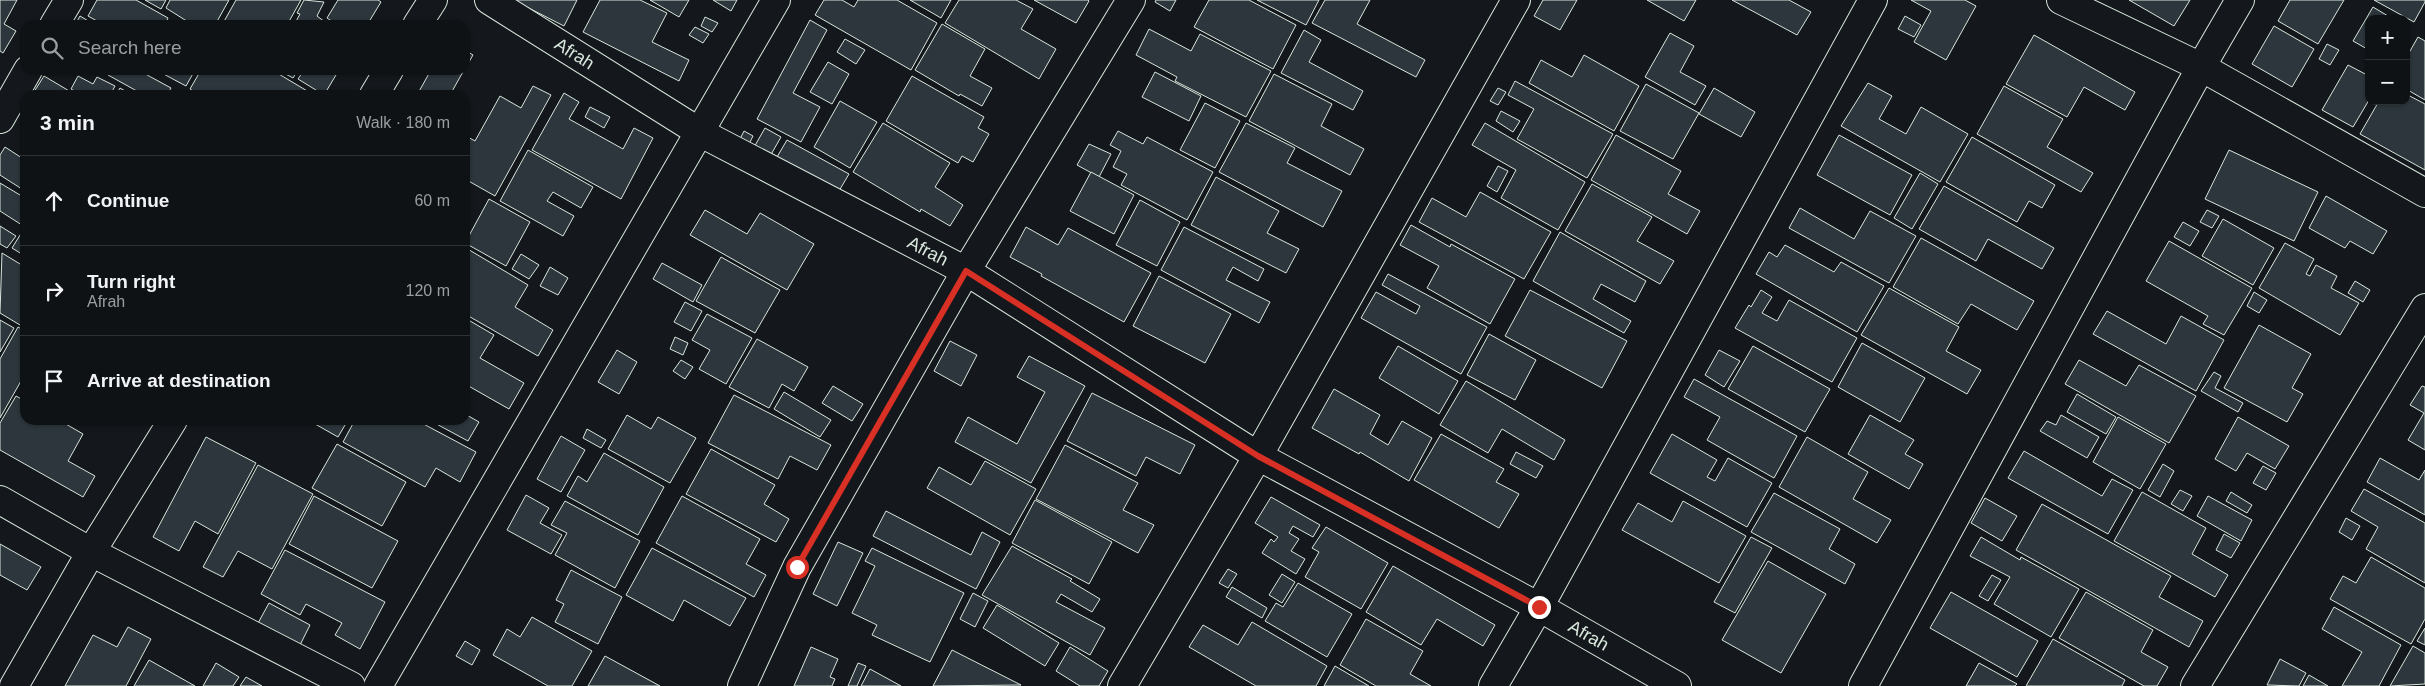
<!DOCTYPE html>
<meta charset="utf-8">
<style>
body{margin:0;font-family:Arial,sans-serif;background:#1d2022;color:#f1f3f6}
.controls{position:absolute;right:15px;top:15px;display:grid;overflow:hidden;border-radius:10px;box-shadow:0 1px 4px #0004}
.controls button{width:45px;height:45px;display:grid;place-items:center;padding:0;border:0;border-bottom:1px solid #2f3234;background:#0f1215;color:#f1f3f6;font:25px sans-serif}
.stop{position:absolute;width:15px;height:15px;margin:-11px;border:4px solid #d93025;border-radius:50%;background:#fff}
.stop.end{background:#d93025;border-color:#fff;box-shadow:0 1px 5px #0008}
.list{margin:0;padding:0;list-style:none}
h2{display:flex;justify-content:space-between;align-items:center;height:65px;margin:0;padding:0 20px;font-size:21px}
h2 small{font-size:16px;font-weight:400;color:#9b9ea0}
.list li{display:grid;grid-template-columns:32px 1fr auto;gap:15px;align-items:center;box-sizing:border-box;height:90px;padding:0 20px;border-top:1px solid #2f3234}
.list b{display:block;font-size:19px;white-space:nowrap}
.list p{margin:0;font-size:16px;white-space:nowrap;color:#9b9ea0}
.list em{font-size:16px;font-style:normal;color:#9b9ea0}
.icon{flex:none;width:28px;height:28px;fill:none;stroke:currentColor;stroke-width:2;stroke-linecap:round;stroke-linejoin:round}
.map{position:relative;flex:none;width:2425px;height:686px;overflow:hidden}
.search{position:absolute;background:#0f1215;box-shadow:0 1px 4px #0004;left:20px;top:20px;width:450px;height:55px;display:flex;align-items:center;gap:12px;box-sizing:border-box;padding:0 18px;border-radius:15px;color:#9b9ea0;font-size:19px}
.panel{position:absolute;background:#0f1215;box-shadow:0 1px 4px #0004;left:20px;top:90px;width:450px;height:335px;border-radius:15px}
.map>svg:first-child{display:block}
</style>
<div class="map">
<svg width="2425" height="686" viewBox="0 0 2425 686">
<rect width="100%" height="100%" fill="#14181c"/>
<g fill="#2c363c" stroke="#d8e6dc">
<polygon points="0,0 17,0 4,24 16,31 3,53 0,51"/>
<polygon points="97,0 136,0 168,18 165,25 104,25 88,16"/>
<polygon points="145,0 166,0 161,9"/>
<polygon points="170,0 229,0 215,25 193,25 166,8"/>
<polygon points="236,0 301,0 287,25 222,25"/>
<polygon points="304,0 324,2 317,16 325,22 323,25 294,25 300,14 297,13"/>
<polygon points="338,0 378,0 381,2 367,25 331,25 333,22 327,18"/>
<polygon points="513,0 577,0 564,26"/>
<polygon points="600,0 640,0 667,13 652,42 689,60 679,81 583,32"/>
<polygon points="650,0 689,0 679,17"/>
<polygon points="713,0 737,0 731,11"/>
<polygon points="824,0 842,0 854,7 858,0 897,0 937,23 911,70 815,15"/>
<polygon points="910,0 951,0 941,18"/>
<polygon points="959,0 1016,0 1033,9 1021,29 1056,49 1039,79 945,23"/>
<polygon points="1034,0 1088,0 1089,1 1076,23"/>
<polygon points="1156,0 1176,0 1170,11 1155,2"/>
<polygon points="1209,0 1249,0 1296,25 1273,69 1194,27"/>
<polygon points="1257,0 1319,0 1306,25"/>
<polygon points="1325,0 1370,0 1357,24 1425,60 1416,77 1312,23"/>
<polygon points="1543,0 1577,0 1560,30 1534,16"/>
<polygon points="1647,0 1696,0 1684,21"/>
<polygon points="1732,0 1789,0 1811,12 1797,35"/>
<polygon points="1911,0 1965,0 1976,6 1946,60 1914,42 1931,11"/>
<polygon points="2129,0 2190,0 2174,26"/>
<polygon points="2290,0 2344,0 2318,44 2278,21"/>
<polygon points="2374,0 2425,0 2425,2 2414,22"/>
<polygon points="2373,7 2393,19 2369,19 2369,50 2353,41"/>
<polygon points="80,16 95,25 75,25"/>
<polygon points="1905,16 1921,25 1914,37 1898,29"/>
<polygon points="705,17 718,23 712,32 701,26"/>
<polygon points="810,20 827,30 793,93 820,107 801,142 757,119"/>
<polygon points="942,24 985,49 970,76 992,88 982,106 960,94 959,96 915,70"/>
<polygon points="2274,26 2314,49 2292,87 2252,64"/>
<polygon points="695,27 709,34 703,43 689,35"/>
<polygon points="1149,29 1191,51 1200,34 1271,71 1246,117 1175,81 1177,77 1136,55"/>
<polygon points="1304,30 1321,40 1309,62 1363,91 1353,110 1281,73"/>
<polygon points="1670,33 1694,46 1680,72 1706,86 1695,105 1645,77"/>
<polygon points="2034,35 2135,92 2125,110 2084,87 2067,117 2006,84"/>
<polygon points="2418,37 2425,41 2425,100 2406,89 2406,58"/>
<polygon points="845,39 865,50 856,64 837,52"/>
<polygon points="2327,44 2339,50 2330,65 2319,59"/>
<polygon points="465,50 473,55 465,69"/>
<polygon points="1584,55 1639,86 1614,131 1529,83 1541,60 1572,77"/>
<polygon points="828,62 849,74 832,104 810,92"/>
<polygon points="2348,65 2369,76 2369,100 2353,127 2322,110"/>
<polygon points="111,70 138,70 171,88 167,95 144,95 108,75"/>
<polygon points="156,70 195,70 186,86"/>
<polygon points="201,70 272,70 314,95 200,95 190,89"/>
<polygon points="278,70 298,70 293,78"/>
<polygon points="304,70 339,70 324,95 298,79"/>
<polygon points="431,70 464,70 450,95 417,95"/>
<polygon points="1155,72 1201,96 1189,121 1142,97"/>
<polygon points="1274,74 1332,104 1321,126 1364,149 1350,175 1249,121"/>
<polygon points="44,76 76,95 32,95"/>
<polygon points="78,76 93,84 97,77 115,86 110,95 82,95 71,89"/>
<polygon points="912,76 984,117 978,128 989,134 973,162 962,156 958,163 886,121"/>
<polygon points="1515,81 1613,134 1587,178 1517,139 1534,109 1508,95"/>
<polygon points="1868,83 1892,96 1879,119 1906,134 1921,107 1968,134 1940,182 1841,126"/>
<polygon points="1646,84 1699,113 1673,159 1620,131"/>
<polygon points="533,86 551,95 495,196 465,179 465,138 466,136 475,141 500,96 521,108"/>
<polygon points="2004,86 2063,119 2047,147 2093,173 2081,192 1977,134"/>
<polygon points="120,88 132,95 116,95"/>
<polygon points="1498,88 1506,92 1498,105 1490,101"/>
<polygon points="1714,88 1755,112 1741,137 1699,114"/>
<polygon points="564,93 579,102 569,119 623,149 634,128 653,138 621,199 532,150"/>
<polygon points="2406,94 2425,104 2425,170 2360,134 2379,101 2406,101"/>
<polygon points="840,101 877,122 850,168 814,147"/>
<polygon points="1205,103 1240,121 1215,168 1180,150"/>
<polygon points="590,107 610,117 604,128 585,117"/>
<polygon points="1501,111 1520,121 1513,132 1496,121"/>
<polygon points="883,123 950,163 935,187 963,205 950,226 921,209 920,212 853,172"/>
<polygon points="1246,123 1295,148 1287,163 1342,191 1323,227 1219,172"/>
<polygon points="1485,123 1585,182 1558,230 1501,198 1516,170 1472,145"/>
<polygon points="765,128 781,137 769,158 753,149"/>
<polygon points="744,131 753,136 748,146 739,141"/>
<polygon points="1118,131 1143,144 1147,137 1213,172 1187,220 1121,185 1127,174 1113,167 1121,151 1110,145"/>
<polygon points="1616,135 1681,171 1668,194 1700,211 1687,234 1591,180"/>
<polygon points="1839,135 1912,175 1890,215 1817,175"/>
<polygon points="1972,137 2055,185 2042,208 2029,201 2017,222 1946,182"/>
<polygon points="787,140 849,174 836,196 774,162"/>
<polygon points="1089,144 1111,154 1099,177 1077,165"/>
<polygon points="5,147 25,160 25,191 0,175 0,155"/>
<polygon points="528,150 593,187 581,208 553,192 547,201 574,216 563,236 500,201"/>
<polygon points="2229,150 2318,192 2294,241 2205,199"/>
<polygon points="1498,166 1508,171 1497,192 1487,186"/>
<polygon points="1091,172 1134,195 1114,234 1070,211"/>
<polygon points="1920,173 1938,184 1912,229 1894,218"/>
<polygon points="1216,177 1279,211 1267,233 1299,249 1286,273 1191,225"/>
<polygon points="0,183 25,198 25,227 0,211"/>
<polygon points="1592,184 1652,217 1637,241 1674,261 1660,284 1565,231"/>
<polygon points="1944,186 2054,248 2042,269 1988,239 1976,261 1919,229"/>
<polygon points="1480,192 1551,232 1524,279 1419,222 1432,198 1466,217"/>
<polygon points="2326,196 2387,231 2373,254 2350,241 2345,248 2309,228"/>
<polygon points="489,199 530,222 506,266 465,243"/>
<polygon points="1140,200 1180,222 1157,266 1116,245"/>
<polygon points="1800,208 1854,239 1870,211 1916,236 1889,283 1789,228"/>
<polygon points="705,210 747,234 760,213 814,244 787,290 690,235"/>
<polygon points="2207,210 2219,216 2212,228 2200,222"/>
<polygon points="2223,219 2274,248 2253,285 2202,256"/>
<polygon points="2183,222 2199,231 2190,246 2174,237"/>
<polygon points="1411,225 1450,247 1451,244 1515,279 1490,324 1427,288 1439,266 1400,245"/>
<polygon points="0,226 16,236 7,248 0,244"/>
<polygon points="25,227 25,256 12,248"/>
<polygon points="1026,227 1058,245 1068,228 1151,273 1124,322 1041,276 1042,274 1010,257"/>
<polygon points="1184,227 1264,269 1258,281 1233,267 1226,280 1270,302 1259,323 1161,270"/>
<polygon points="1560,232 1646,281 1635,302 1601,284 1593,299 1631,321 1624,333 1533,281"/>
<polygon points="1921,238 2034,301 2017,330 1971,304 1958,324 1893,287"/>
<polygon points="2169,241 2252,288 2224,335 2203,324 2208,316 2146,281"/>
<polygon points="2285,243 2314,259 2306,274 2310,276 2316,265 2337,276 2331,288 2359,303 2340,335 2259,288"/>
<polygon points="1785,245 1834,272 1841,262 1884,286 1857,332 1756,274 1769,252 1777,257"/>
<polygon points="466,248 528,285 515,307 553,330 538,356 465,314"/>
<polygon points="2,253 25,267 25,328 0,313"/>
<polygon points="521,254 539,265 529,279 512,269"/>
<polygon points="721,257 780,290 755,333 696,301"/>
<polygon points="662,263 702,285 693,302 653,279"/>
<polygon points="550,267 568,278 558,295 540,286"/>
<polygon points="1388,274 1487,327 1461,374 1361,318 1376,292 1416,314 1420,306 1382,285"/>
<polygon points="1159,276 1231,314 1205,363 1133,326"/>
<polygon points="2355,281 2370,290 2363,302 2348,293"/>
<polygon points="1889,288 1959,327 1946,351 1981,370 1967,394 1861,335"/>
<polygon points="1530,290 1627,341 1602,388 1505,336"/>
<polygon points="1761,290 1772,297 1762,313 1777,321 1789,300 1857,338 1832,382 1735,328 1749,305 1751,307"/>
<polygon points="2254,292 2267,300 2259,313 2247,306"/>
<polygon points="685,302 702,311 691,331 674,322"/>
<polygon points="2107,311 2166,344 2181,316 2224,340 2196,391 2093,334"/>
<polygon points="707,314 752,338 726,384 699,369 710,350 692,340"/>
<polygon points="465,318 494,335 480,358 524,383 509,409 465,384"/>
<polygon points="0,320 14,328 0,352"/>
<polygon points="2259,325 2311,354 2292,388 2303,394 2287,422 2224,388"/>
<polygon points="18,327 25,331 25,374 0,418 0,359"/>
<polygon points="1489,334 1536,360 1515,400 1467,375"/>
<polygon points="675,337 688,343 683,355 670,349"/>
<polygon points="757,339 808,367 794,391 782,384 769,408 729,387"/>
<polygon points="950,341 977,355 961,386 934,371"/>
<polygon points="1862,343 1925,378 1900,422 1838,387"/>
<polygon points="1398,346 1458,381 1439,414 1379,378"/>
<polygon points="1753,346 1830,389 1805,432 1728,389"/>
<polygon points="617,350 637,362 619,394 598,382"/>
<polygon points="1719,350 1740,361 1724,387 1705,375"/>
<polygon points="1029,356 1085,386 1031,483 955,442 968,417 1017,444 1045,392 1017,377"/>
<polygon points="681,360 693,367 685,379 673,371"/>
<polygon points="2079,360 2126,386 2139,365 2196,396 2169,443 2065,384"/>
<polygon points="2214,372 2221,376 2215,388 2243,403 2238,412 2201,391"/>
<polygon points="1694,379 1797,436 1774,478 1707,440 1720,417 1684,397"/>
<polygon points="1466,381 1565,440 1554,460 1502,429 1488,453 1440,425"/>
<polygon points="833,386 863,404 852,421 822,403"/>
<polygon points="2422,386 2425,387 2425,450 2408,440 2424,413 2410,405"/>
<polygon points="1334,389 1380,415 1370,434 1388,445 1402,421 1432,438 1409,481 1360,452 1359,454 1312,428"/>
<polygon points="784,392 831,420 820,437 774,409"/>
<polygon points="1092,393 1195,445 1180,474 1146,457 1136,476 1067,441"/>
<polygon points="2077,394 2116,417 2106,434 2067,412"/>
<polygon points="734,395 831,445 817,470 790,456 778,479 708,443"/>
<polygon points="16,396 25,401 25,420 59,420 83,434 68,461 95,476 83,497 0,450 0,423"/>
<polygon points="465,414 479,422 468,441 429,420 465,420"/>
<polygon points="627,415 651,429 658,417 696,438 670,483 608,449"/>
<polygon points="1870,415 1914,440 1905,454 1923,464 1909,489 1848,454"/>
<polygon points="2061,415 2099,437 2087,458 2040,431 2047,421 2056,425"/>
<polygon points="2118,417 2166,444 2140,489 2093,462"/>
<polygon points="2238,417 2289,446 2275,469 2247,453 2236,471 2215,459"/>
<polygon points="308,420 348,420 338,437"/>
<polygon points="355,420 416,420 476,452 460,482 436,468 425,487 343,442"/>
<polygon points="587,429 606,440 601,448 583,438"/>
<polygon points="1441,434 1504,469 1496,482 1519,494 1499,528 1414,480"/>
<polygon points="1672,434 1717,460 1707,477 1715,481 1728,458 1772,483 1747,527 1650,473"/>
<polygon points="561,436 585,450 561,492 537,479"/>
<polygon points="206,437 256,463 218,534 195,521 179,551 153,537"/>
<polygon points="1807,437 1868,472 1853,499 1891,520 1877,543 1779,487"/>
<polygon points="337,444 406,482 382,526 312,488"/>
<polygon points="1065,445 1138,483 1123,510 1154,525 1138,553 1036,499"/>
<polygon points="711,449 775,485 764,504 789,519 776,542 686,494"/>
<polygon points="2024,451 2102,496 2112,479 2133,490 2108,534 2008,478"/>
<polygon points="1516,452 1543,466 1536,478 1510,464"/>
<polygon points="604,453 664,487 638,535 567,496 578,476 587,482"/>
<polygon points="2380,458 2419,480 2425,470 2425,515 2367,482"/>
<polygon points="985,461 1036,489 1010,535 927,488 939,467 971,485"/>
<polygon points="2163,464 2174,471 2160,497 2148,490"/>
<polygon points="258,465 313,494 272,569 238,551 223,577 203,567"/>
<polygon points="2263,466 2276,473 2266,490 2253,483"/>
<polygon points="2364,489 2425,523 2425,583 2366,549 2378,527 2351,511"/>
<polygon points="2180,490 2192,496 2183,511 2171,504"/>
<polygon points="2142,492 2206,528 2192,554 2228,575 2215,597 2114,541"/>
<polygon points="2231,492 2252,505 2247,513 2226,501"/>
<polygon points="1774,493 1840,529 1829,549 1855,564 1845,584 1751,532"/>
<polygon points="526,495 549,508 540,523 562,535 551,554 507,530"/>
<polygon points="314,496 398,541 372,588 289,544"/>
<polygon points="682,496 760,539 746,564 766,575 754,597 656,543"/>
<polygon points="2208,496 2252,520 2241,541 2197,516"/>
<polygon points="1271,497 1320,525 1313,537 1293,526 1289,533 1299,539 1291,551 1305,559 1296,574 1262,553 1271,539 1274,542 1278,537 1255,523"/>
<polygon points="1985,498 2017,516 2002,541 1971,523"/>
<polygon points="1035,500 1112,542 1089,584 1012,543"/>
<polygon points="565,501 640,541 615,588 555,555 567,533 551,525"/>
<polygon points="1683,501 1746,536 1719,583 1622,530 1638,503 1672,522"/>
<polygon points="2042,504 2171,576 2159,597 2203,621 2189,647 2016,550"/>
<polygon points="886,511 971,555 982,532 1000,542 976,589 873,536"/>
<polygon points="2346,518 2360,526 2352,540 2339,532"/>
<polygon points="1326,527 1388,563 1361,609 1305,577 1319,552 1312,548"/>
<polygon points="2224,534 2240,543 2231,558 2216,550"/>
<polygon points="1751,537 1772,548 1735,613 1714,602"/>
<polygon points="1981,537 2020,560 2021,557 2079,589 2051,637 1994,604 2010,577 1970,556"/>
<polygon points="838,542 863,553 837,606 813,594"/>
<polygon points="0,544 41,567 27,590 0,575"/>
<polygon points="1012,546 1072,579 1070,581 1100,599 1092,612 1061,594 1056,602 1105,628 1090,655 982,595"/>
<polygon points="652,548 746,598 730,626 684,600 673,621 626,595"/>
<polygon points="872,548 964,593 930,662 872,635 877,625 852,613 875,566 865,561"/>
<polygon points="285,550 385,602 360,649 335,635 342,623 306,604 300,615 261,594"/>
<polygon points="2371,557 2425,588 2425,619 2411,644 2330,599 2343,576 2356,583"/>
<polygon points="1768,561 1826,594 1781,673 1722,640"/>
<polygon points="1393,566 1495,625 1483,646 1437,619 1421,645 1366,612"/>
<polygon points="1228,569 1237,574 1228,588 1219,583"/>
<polygon points="571,570 622,597 598,644 555,622 564,604 556,600"/>
<polygon points="1282,574 1295,582 1282,603 1269,595"/>
<polygon points="1992,575 2001,580 1988,601 1979,596"/>
<polygon points="1298,583 1352,614 1327,657 1265,621 1276,603 1283,607"/>
<polygon points="1232,587 1267,608 1262,618 1226,597"/>
<polygon points="1951,592 2038,641 2017,677 1930,628"/>
<polygon points="2086,592 2153,630 2141,652 2168,667 2157,686 2144,686 2059,638"/>
<polygon points="973,593 988,601 975,627 960,619"/>
<polygon points="269,603 310,625 299,647 257,625"/>
<polygon points="997,605 1059,643 1045,666 983,628"/>
<polygon points="2334,607 2401,645 2379,686 2342,686 2362,652 2322,629"/>
<polygon points="532,617 592,651 572,686 548,686 493,655 507,629 520,637"/>
<polygon points="1366,619 1423,651 1410,674 1431,686 1376,686 1340,665"/>
<polygon points="1252,622 1327,666 1316,686 1256,686 1189,647 1203,625 1238,645"/>
<polygon points="128,627 151,639 126,686 65,686 93,635 117,647"/>
<polygon points="2425,628 2425,645 2417,641"/>
<polygon points="2053,639 2125,680 2122,686 2026,686"/>
<polygon points="465,641 480,650 472,665 456,656"/>
<polygon points="2413,646 2425,653 2425,684 2390,686"/>
<polygon points="811,647 838,659 830,677 835,679 832,686 794,686"/>
<polygon points="1070,647 1108,671 1099,686 1080,686 1056,671"/>
<polygon points="952,650 1021,685 933,686"/>
<polygon points="605,656 660,686 588,686"/>
<polygon points="2280,659 2306,673 2299,686 2267,685"/>
<polygon points="149,660 195,686 134,686"/>
<polygon points="216,663 239,677 233,686 203,686"/>
<polygon points="858,663 866,666 857,686 848,686"/>
<polygon points="1979,663 2017,684 2015,686 1966,686"/>
<polygon points="1335,666 1369,686 1324,686"/>
<polygon points="870,669 901,686 861,686"/>
<polygon points="2309,675 2328,686 2303,686"/>
<polygon points="246,677 262,686 240,686"/>
</g>
<g fill="none" stroke-linecap="round" stroke-linejoin="round">
<g stroke="#d8e6dc" stroke-width="30">
<g id="minor">
<path id="s1" d="M489 0 701 133 966 271 1258 456 1539 607 1677 686"/>
<polyline points="2061,0 2201,67 2425,193"/>
<polyline points="54,25 69,0"/>
<polyline points="417,25 433,0"/>
<polyline points="374,95 389,70"/>
<polyline points="0,119 28,70"/>
<polyline points="0,500 91,552 351,686"/>
<polyline points="14,686 91,552 173,420"/>
<polyline points="378,686 776,0"/>
<polyline points="742,686 797,567 966,271 1131,0"/>
<polyline points="1122,686 1258,456 1516,0"/>
<polyline points="1493,686 1539,607 1873,0"/>
<polyline points="1863,686 2201,67 2240,0"/>
<polyline points="2195,686 2425,308"/>
</g>
</g>
<use href="#minor" stroke="#14181c" stroke-width="28"/>
</g>
<g fill="none" stroke-linecap="round" stroke-linejoin="round">
<polyline stroke="#d93025" stroke-width="6" points="797,567 966,271 1258,456 1539,607"/>
</g>
<g text-anchor="middle" dominant-baseline="central" stroke-width="4" stroke-linejoin="round" paint-order="stroke">
<g font-size="18" fill="#d8e6dc" stroke="#14181c">
<text stroke="none"><textPath href="#s1" startOffset="101">Afrah</textPath></text>
<text stroke="none"><textPath href="#s1" startOffset="506">Afrah</textPath></text>
<text stroke="none"><textPath href="#s1" startOffset="1271">Afrah</textPath></text>
</g>
</g>
</svg>
<div class="controls">
<button>+</button>
<button>−</button>
</div>
<div class="stop" style="left:797px;top:567px"></div>
<div class="stop end" style="left:1539px;top:607px"></div>
<div class="search"><svg class="icon" aria-label="search" viewBox="0 0 24 24"><circle cx="10" cy="10" r="6"/><path d="M15 15l6 6"/></svg>Search here</div>
<section class="panel">
<h2>3 min<small>Walk · 180 m</small></h2>
<ul class="list">
<li><svg class="icon" aria-label="ahead" viewBox="0 0 24 24"><path d="M12 20V5M6 11l6-6 6 6"/></svg><div><b>Continue</b></div><em>60 m</em></li>
<li><svg class="icon" aria-label="right" viewBox="0 0 24 24"><path d="M7 20v-9h11M14 6l5 5-5 5"/></svg><div><b>Turn right</b><p>Afrah</p></div><em>120 m</em></li>
<li><svg class="icon" aria-label="arrive" viewBox="0 0 24 24"><path d="M6 21V4h12l-3 4 3 4H6"/></svg><div><b>Arrive at destination</b></div></li>
</ul>
</section>
</div>
